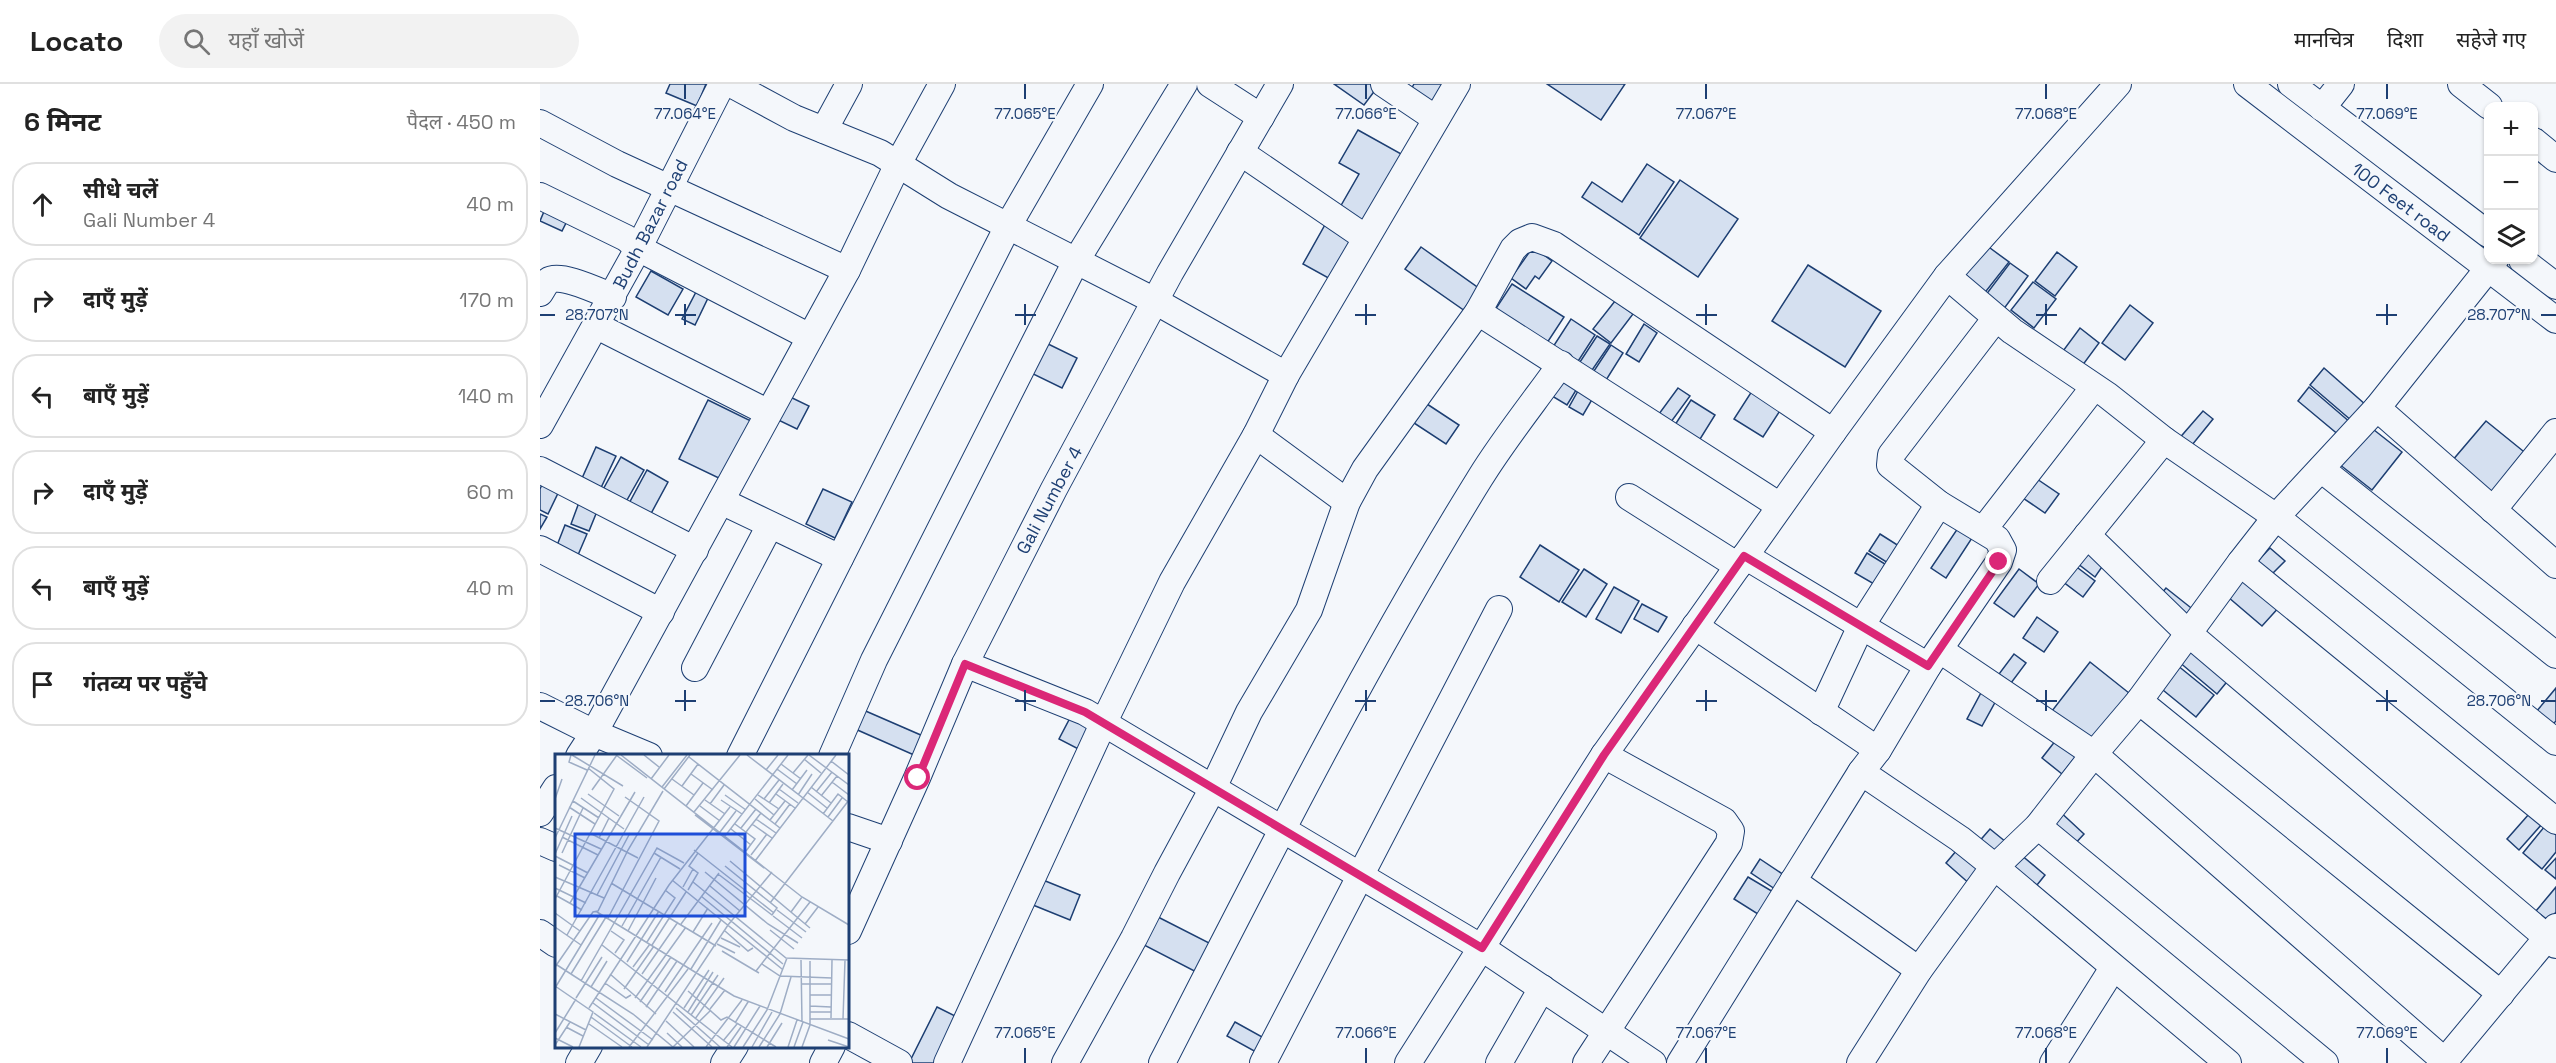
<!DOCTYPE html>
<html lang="hi">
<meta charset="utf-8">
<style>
body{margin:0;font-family:"Space Grotesk","Noto Sans Devanagari",sans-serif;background:#f2f2f2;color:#222}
.controls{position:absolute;right:18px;top:18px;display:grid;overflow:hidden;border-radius:12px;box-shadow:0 2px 4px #0004}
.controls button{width:54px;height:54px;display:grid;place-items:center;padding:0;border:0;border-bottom:2px solid #e0e0e0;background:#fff;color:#222;font:30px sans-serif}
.stop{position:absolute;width:18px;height:18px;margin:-14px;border:4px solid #db2777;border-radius:50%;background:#fff}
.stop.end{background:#db2777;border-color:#fff;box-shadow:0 2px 6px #0008}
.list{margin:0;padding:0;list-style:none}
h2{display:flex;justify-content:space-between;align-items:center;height:78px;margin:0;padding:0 24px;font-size:26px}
h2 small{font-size:20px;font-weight:400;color:#767676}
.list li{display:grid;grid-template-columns:39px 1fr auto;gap:18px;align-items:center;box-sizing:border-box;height:84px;margin:0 12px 12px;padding:0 12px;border:2px solid #e0e0e0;border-radius:24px}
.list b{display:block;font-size:22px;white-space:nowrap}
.list p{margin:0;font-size:20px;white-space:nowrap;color:#767676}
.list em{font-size:20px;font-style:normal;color:#767676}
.icon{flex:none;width:33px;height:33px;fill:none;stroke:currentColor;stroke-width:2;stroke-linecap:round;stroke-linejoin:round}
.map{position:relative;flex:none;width:2016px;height:979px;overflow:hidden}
header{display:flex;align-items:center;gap:36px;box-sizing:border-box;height:84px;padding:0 30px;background:#fff;border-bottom:2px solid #e0e0e0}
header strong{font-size:28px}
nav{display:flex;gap:33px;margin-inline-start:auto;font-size:21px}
.search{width:420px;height:54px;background:#f2f2f2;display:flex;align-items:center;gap:15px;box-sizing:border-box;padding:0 21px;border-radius:33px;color:#767676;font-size:22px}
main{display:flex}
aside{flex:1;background:#fff}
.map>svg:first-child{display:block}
</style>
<header>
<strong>Locato</strong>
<div class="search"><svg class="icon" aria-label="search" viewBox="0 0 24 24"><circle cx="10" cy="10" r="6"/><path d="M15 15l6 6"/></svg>यहाँ खोजें</div>
<nav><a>मानचित्र</a><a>दिशा</a><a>सहेजे गए</a></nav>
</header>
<main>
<aside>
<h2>6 मिनट<small>पैदल · 450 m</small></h2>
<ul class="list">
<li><svg class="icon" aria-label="ahead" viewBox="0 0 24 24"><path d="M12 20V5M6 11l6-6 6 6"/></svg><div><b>सीधे चलें</b><p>Gali Number 4</p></div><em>40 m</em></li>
<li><svg class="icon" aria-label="right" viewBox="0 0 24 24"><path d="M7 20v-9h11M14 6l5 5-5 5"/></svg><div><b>दाएँ मुड़ें</b></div><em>170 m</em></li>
<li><svg class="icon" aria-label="left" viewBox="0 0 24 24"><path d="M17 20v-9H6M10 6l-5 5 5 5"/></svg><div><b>बाएँ मुड़ें</b></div><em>140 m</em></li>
<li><svg class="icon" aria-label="right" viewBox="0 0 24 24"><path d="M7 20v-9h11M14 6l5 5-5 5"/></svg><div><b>दाएँ मुड़ें</b></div><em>60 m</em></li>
<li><svg class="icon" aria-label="left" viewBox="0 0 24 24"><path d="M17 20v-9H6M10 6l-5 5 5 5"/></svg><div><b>बाएँ मुड़ें</b></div><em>40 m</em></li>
<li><svg class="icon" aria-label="arrive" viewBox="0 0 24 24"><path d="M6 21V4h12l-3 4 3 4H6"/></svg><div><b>गंतव्य पर पहुँचे</b></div></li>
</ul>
</aside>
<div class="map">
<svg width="2016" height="979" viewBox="0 0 2016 979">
<rect width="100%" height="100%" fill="#f4f7fb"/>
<g fill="#d5e0f0" stroke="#1d3f73" stroke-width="1.5">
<polygon points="130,0 166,0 157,22 126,9"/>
<polygon points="794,0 830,0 836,5 824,21"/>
<polygon points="874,0 906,0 892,23 869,9"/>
<polygon points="1007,0 1085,0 1061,36"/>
<polygon points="818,46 863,71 823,140 799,125 819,90 799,79"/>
<polygon points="1107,80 1134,98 1099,151 1042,113 1052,98 1082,118"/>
<polygon points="1140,96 1198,135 1158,193 1100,154"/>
<polygon points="8,118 31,129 22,147 0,137"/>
<polygon points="786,139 814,156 792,196 763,180"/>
<polygon points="1446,161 1469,178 1443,211 1421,194"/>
<polygon points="881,163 940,205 925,227 865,185"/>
<polygon points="993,163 1012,177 999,195 995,192 986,205 971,194"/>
<polygon points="1517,168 1537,183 1515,212 1495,197"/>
<polygon points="1470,179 1488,192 1463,226 1445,212"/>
<polygon points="1268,181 1341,227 1305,283 1232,237"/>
<polygon points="111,187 143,205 128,231 96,213"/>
<polygon points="1493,198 1516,215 1494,244 1471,226"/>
<polygon points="972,200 1024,233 1005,262 953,229"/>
<polygon points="156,208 168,214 155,241 142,235"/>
<polygon points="1075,217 1093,230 1071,259 1053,245"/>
<polygon points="1590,221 1613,239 1585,276 1562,259"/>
<polygon points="1031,235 1055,251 1035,282 1011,266"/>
<polygon points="1104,240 1117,249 1099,278 1086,270"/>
<polygon points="1540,244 1559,259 1542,282 1523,267"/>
<polygon points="1057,252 1070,260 1048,292 1036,284"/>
<polygon points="502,257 537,274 522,304 487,287"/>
<polygon points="1071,261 1083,269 1063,301 1050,293"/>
<polygon points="1784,284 1826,321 1812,337 1770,301"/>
<polygon points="1025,288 1041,298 1027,321 1012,312"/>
<polygon points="1043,298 1057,307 1043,331 1029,323"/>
<polygon points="1769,303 1811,339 1800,352 1758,317"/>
<polygon points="1138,304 1150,312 1128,342 1116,334"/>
<polygon points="1212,307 1241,325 1223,353 1194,335"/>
<polygon points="244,310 269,322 257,345 232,333"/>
<polygon points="168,316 213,338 185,397 139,375"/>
<polygon points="1151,316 1175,331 1157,360 1133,344"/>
<polygon points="887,320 919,341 906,360 874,339"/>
<polygon points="1663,327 1673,335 1648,366 1637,357"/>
<polygon points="1946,337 1988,371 1948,419 1906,384"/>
<polygon points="1829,342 1862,368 1832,406 1799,380"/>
<polygon points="56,363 76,372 58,410 39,401"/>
<polygon points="81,373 104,386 83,423 60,411"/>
<polygon points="107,386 128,398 107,437 86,425"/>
<polygon points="5,394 21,403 8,430 0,426 0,405"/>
<polygon points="1497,395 1519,410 1505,429 1483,414"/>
<polygon points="283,405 312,418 295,454 266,440"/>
<polygon points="41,413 60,420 49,447 31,440"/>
<polygon points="0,430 7,433 0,445"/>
<polygon points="25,441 47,450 35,478 14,469"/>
<polygon points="1418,444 1432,454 1406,494 1391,484"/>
<polygon points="1340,450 1359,462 1348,479 1329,467"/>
<polygon points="1000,461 1039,486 1019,518 980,493"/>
<polygon points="1730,464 1745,477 1728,494 1714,481"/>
<polygon points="1546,466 1564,480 1555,493 1537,479"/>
<polygon points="1327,469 1345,480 1334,500 1315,489"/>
<polygon points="1534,481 1555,497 1543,513 1522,497"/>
<polygon points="1044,485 1067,500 1046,533 1022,518"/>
<polygon points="1479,485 1499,500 1474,533 1454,519"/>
<polygon points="1707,492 1741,521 1722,542 1688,513"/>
<polygon points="1074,503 1099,517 1081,549 1056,535"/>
<polygon points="1626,504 1655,527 1646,538 1617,515"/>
<polygon points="1102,520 1127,533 1118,548 1094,535"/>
<polygon points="1497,533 1518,548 1504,568 1483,554"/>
<polygon points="1652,561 1690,594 1677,610 1638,577"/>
<polygon points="1474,570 1486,579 1471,599 1459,590"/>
<polygon points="1550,578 1589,609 1547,662 1508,632"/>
<polygon points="1637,581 1674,611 1656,633 1618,602"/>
<polygon points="2016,604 2016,637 2012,641 1996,628"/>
<polygon points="1443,605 1458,613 1442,642 1427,635"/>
<polygon points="321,625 383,652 374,671 313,644"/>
<polygon points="530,634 559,649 548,670 519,655"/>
<polygon points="1516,656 1536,672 1522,690 1502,674"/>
<polygon points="1516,724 1544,750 1533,762 1504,736"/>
<polygon points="1989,730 2002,740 1979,766 1967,755"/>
<polygon points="2005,742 2016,751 2016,768 2002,785 1983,769"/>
<polygon points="1450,745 1466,758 1454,773 1437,760"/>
<polygon points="1422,760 1447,782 1431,801 1406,779"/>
<polygon points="1480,770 1505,791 1493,806 1467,786"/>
<polygon points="2016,774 2016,795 2005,786"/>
<polygon points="1220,775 1247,793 1238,807 1211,789"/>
<polygon points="1208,793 1235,809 1221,832 1194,815"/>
<polygon points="498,794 540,811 530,836 488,819"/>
<polygon points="2016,803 2016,828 2009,837 1996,827"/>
<polygon points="618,833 679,864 664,892 604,861"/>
<polygon points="397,923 423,936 402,979 373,979 370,977"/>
<polygon points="695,938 724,954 716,968 687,952"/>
</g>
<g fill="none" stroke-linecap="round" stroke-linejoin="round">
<g stroke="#1d3f73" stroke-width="28">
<g id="minor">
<polyline points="191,0 254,34 340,69 409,112 615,217 746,291"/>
<polyline points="670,0 721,33"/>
<polyline points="844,0 896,35"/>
<polyline points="1707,0 2016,236"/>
<polyline points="1751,0 1948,150"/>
<polyline points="1921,0 1949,22"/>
<polyline points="1782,24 1801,0"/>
<polyline points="0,39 77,80 307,186"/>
<polyline points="284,46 309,0"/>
<polyline points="1994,57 2016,75"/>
<polyline points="700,68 826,154"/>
<polyline points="0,112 86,154 98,164 270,253"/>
<polyline points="1982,176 2016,202"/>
<polyline points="1407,192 1472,247 1567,311 1624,356 1736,433 2016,658"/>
<path d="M0 209C2 206 5 200 8 197 19 188 60 208 73 213"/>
<polyline points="938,228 1240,422"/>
<polyline points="57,242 227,328"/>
<polyline points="1837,324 2016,481"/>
<polyline points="0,341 100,161 182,0"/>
<polyline points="716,351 807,418"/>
<polyline points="1781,385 2016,571"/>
<polyline points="0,386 155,466"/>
<polyline points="1089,413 1198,482"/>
<polyline points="181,417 300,474"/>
<polyline points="1953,426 2016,348"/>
<polyline points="1444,445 1554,303"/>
<polyline points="1547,451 1648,549 2016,861"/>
<polyline points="0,465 121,528"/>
<polyline points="1205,472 1388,582"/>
<polyline points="1700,479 2016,737"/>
<polyline points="1510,497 1624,356"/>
<polyline points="1155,542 1338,666 1321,688 1420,755 1455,783 1688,979"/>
<polyline points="1400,566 1554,670 1907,979"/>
<polyline points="425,580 545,628 942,864 1113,979"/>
<polyline points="155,584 230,441"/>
<polyline points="1599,617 1961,910"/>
<polyline points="0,622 54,649 109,672"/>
<polyline points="1281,628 1321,542 1399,420"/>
<polyline points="1338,666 1388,582 1459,478 1463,466 1457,455 1399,420 1350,381 1351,371 1456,234"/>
<polyline points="39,672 54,649 307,186 358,80 402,0"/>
<polyline points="200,672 468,142 550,0"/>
<polyline points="292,672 334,576 536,177 644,0"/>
<polyline points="0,729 16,704"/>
<polyline points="1498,742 1785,979"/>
<polyline points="308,743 349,757"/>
<polyline points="0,757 16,764"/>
<polyline points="1253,797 1379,886"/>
<polyline points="308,847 377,694 425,580 514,405 630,189 740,0"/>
<polyline points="0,849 16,860"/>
<polyline points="308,951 359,979"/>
<polyline points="39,979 49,962"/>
<polyline points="184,979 195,962"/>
<polyline points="283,979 292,962"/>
<polyline points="407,979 563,640 632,498 716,351 746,291 917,0"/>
<polyline points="525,979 594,854 627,789 673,704 709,628 769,526 807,418 825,385 938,228 973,165 980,158 992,153 1014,161 1293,348"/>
<path d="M622 979C723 782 823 583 940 394 964 355 994 318 1021 280"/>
<polyline points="723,979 959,525"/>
<polyline points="868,979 1064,671 1293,348 1407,192 1578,0"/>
<polyline points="959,979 1002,904"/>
<polyline points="1046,979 1189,759 1191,747 1184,737 1064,671"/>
<polyline points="1140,979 1321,688"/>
<polyline points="1320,979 1379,886 1450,788 1498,742 1554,670 1599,617 1700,479 1736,433 1837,324 1955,176"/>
<polyline points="1513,979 1573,884"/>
<polyline points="1903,979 2016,843"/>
</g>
</g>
<use href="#minor" stroke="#f4f7fb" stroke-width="26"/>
</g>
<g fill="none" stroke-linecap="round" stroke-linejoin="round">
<polyline stroke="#db2777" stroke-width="8" points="378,694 425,580 545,628 942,864 1064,671 1204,472 1388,582 1459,478"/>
</g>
<path fill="none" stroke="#1d3f73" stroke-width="2" d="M145 0V15M485 0V15M826 0V15M1166 0V15M1506 0V15M1847 0V15M145 220V241M485 220V241M826 220V241M1166 220V241M1506 220V241M1847 220V241M0 231H15M135 231H156M475 231H496M815 231H836M1156 231H1177M1496 231H1517M1836 231H1857M2001 231H2016M145 606V627M485 606V627M826 606V627M1166 606V627M1506 606V627M1847 606V627M0 617H15M135 617H156M475 617H496M815 617H836M1156 617H1177M1496 617H1517M1836 617H1857M2001 617H2016M485 964V979M826 964V979M1166 964V979M1506 964V979M1847 964V979"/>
<g text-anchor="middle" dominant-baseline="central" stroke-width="4.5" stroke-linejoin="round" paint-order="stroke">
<g font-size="18" fill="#1d3f73" stroke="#f4f7fb">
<text transform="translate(1861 118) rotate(37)">100 Feet road</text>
<text transform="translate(110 140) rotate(-63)">Budh Bazar road</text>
<text transform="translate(509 416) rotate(-62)">Gali Number 4</text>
</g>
</g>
<g transform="translate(15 670)">
<rect width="294" height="294" fill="#f4f7fb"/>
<path fill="none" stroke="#9eadc5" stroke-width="1.5" d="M16 1 14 8 32 16M17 1 68 32M61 1 92 24M66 1 247 143 294 171M89 1 104 13M192 1 278 67M254 1 294 31M134 3 225 74M249 5 266 19M276 7 294 21M226 10 246 25M222 15 242 30M211 16 223 1M238 19 253 1M136 20 158 36M96 25 114 1M117 25 139 41M277 28 294 41M127 32 143 10M107 33 132 1M256 33 276 49M109 35 135 1M224 35 243 49M37 36 62 1M237 36 252 16M252 38 272 54M261 38 277 18M33 40 64 62M221 40 240 54M170 41 191 56M203 41 224 55M243 41 257 20M266 42 282 22M26 44 69 75M0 45 7 25M200 45 219 61M209 45 224 26M150 46 170 60M166 46 187 60M18 47 44 64M214 49 228 30M155 50 169 31M131 52 148 29M145 52 165 67M14 53 40 70M139 58 185 1M268 60 283 40 293 48M140 61 209 114M273 63 287 44M201 65 221 79M215 66 230 47M180 70 200 85 191 97M197 70 217 84M220 70 235 50M0 74 46 95M186 74 201 55M176 75 196 91M165 78 181 57M191 78 206 59M35 79 83 104M170 82 233 1M7 83 43 101M0 84 40 1M44 84 54 64M139 96 219 159M7 99 28 54M99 99 125 115M0 100 17 62M196 101 212 80M0 102 33 119M175 107 255 174M200 107 281 1M4 111 30 124M150 118 213 170 243 189M163 120 217 161 222 154 170 112M0 123 49 144M117 126 227 215M138 128 231 204 294 206M56 129 161 192M155 132 185 157M128 133 138 115M0 134 31 149M133 136 143 119 134 112 143 99M42 141 75 79M2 142 27 156M146 142 228 210M0 145 59 35 33 14M15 149 80 38M215 149 294 46M222 156 251 178M42 158 179 242 294 285M236 158 247 143M0 159 25 177M218 162 247 184M53 164 104 67 70 43M126 170 164 119M250 170 263 153M67 172 106 103M0 173 26 191M215 176 239 195M56 177 69 186 60 199M73 177 101 124M170 177 193 197 198 194M138 178 153 154M12 181 89 43M166 184 185 193M92 188 120 144 110 136M162 190 180 199M47 191 177 293M97 191 131 138M167 197 204 219M246 206 247 268M72 208 104 157M207 210 225 222 277 224M2 211 78 260 118 293 156 256M0 213 38 158 43 157 73 96 108 37M78 213 95 190M136 215 166 166M201 217 255 148M16 220 51 163M55 220 101 260M87 220 123 168M26 227 102 94 129 109M50 229 71 244 76 241M247 230H277M0 232 38 258 24 293M36 233 52 207M0 234 45 160M69 235 99 192M133 237 166 266 172 263 221 293M110 238 157 169M255 241H277M21 244 47 203M41 244 98 286M80 244 131 173M85 248 116 203M38 249 94 291M255 252 276 253M91 253 122 207M34 254 114 131 175 53M121 254 165 293M129 254 154 216M155 255 170 236M118 258 157 293M133 258 158 218M255 258H276M39 259 86 293M0 260 31 276M136 261 163 221M36 263 77 293M276 264 277 206M140 265 169 224M255 265H294M288 265 290 206M111 267 139 293M180 269 193 248M34 270 67 293M11 273 28 282M0 279 21 245M112 279 127 293M0 284 18 293M273 286 294 293M168 287 182 270M0 291 15 268M74 293 133 215M92 293 173 171 217 118M151 293 187 246M172 293 186 273M179 293 205 252M188 293 212 256 232 204M197 293 217 258M204 293 225 260 236 223M212 293 227 269M233 293 242 266M239 293 248 268M247 293 255 271V207"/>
<path fill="#1d4ed8" fill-opacity="0.15" stroke="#1d4ed8" stroke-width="3" d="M20 80H190V162H20Z"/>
<rect width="294" height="294" fill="none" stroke="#1d3f73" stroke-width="3"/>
</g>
<g font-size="15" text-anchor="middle" fill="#1d3f73" stroke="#f4f7fb" stroke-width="4.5" stroke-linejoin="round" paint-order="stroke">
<text x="145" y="35">77.064°E</text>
<text x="485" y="35">77.065°E</text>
<text x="826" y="35">77.066°E</text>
<text x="1166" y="35">77.067°E</text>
<text x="1506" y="35">77.068°E</text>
<text x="1847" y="35">77.069°E</text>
<text x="57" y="236">28.707°N</text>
<text x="1959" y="236">28.707°N</text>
<text x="57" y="622">28.706°N</text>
<text x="1959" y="622">28.706°N</text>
<text x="485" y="954">77.065°E</text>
<text x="826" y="954">77.066°E</text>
<text x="1166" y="954">77.067°E</text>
<text x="1506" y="954">77.068°E</text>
<text x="1847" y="954">77.069°E</text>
</g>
</svg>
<div class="controls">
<button>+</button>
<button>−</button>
<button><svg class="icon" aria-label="layers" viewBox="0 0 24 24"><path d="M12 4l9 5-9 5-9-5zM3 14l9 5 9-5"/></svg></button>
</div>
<div class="stop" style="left:378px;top:694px"></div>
<div class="stop end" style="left:1459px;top:478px"></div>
</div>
</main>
